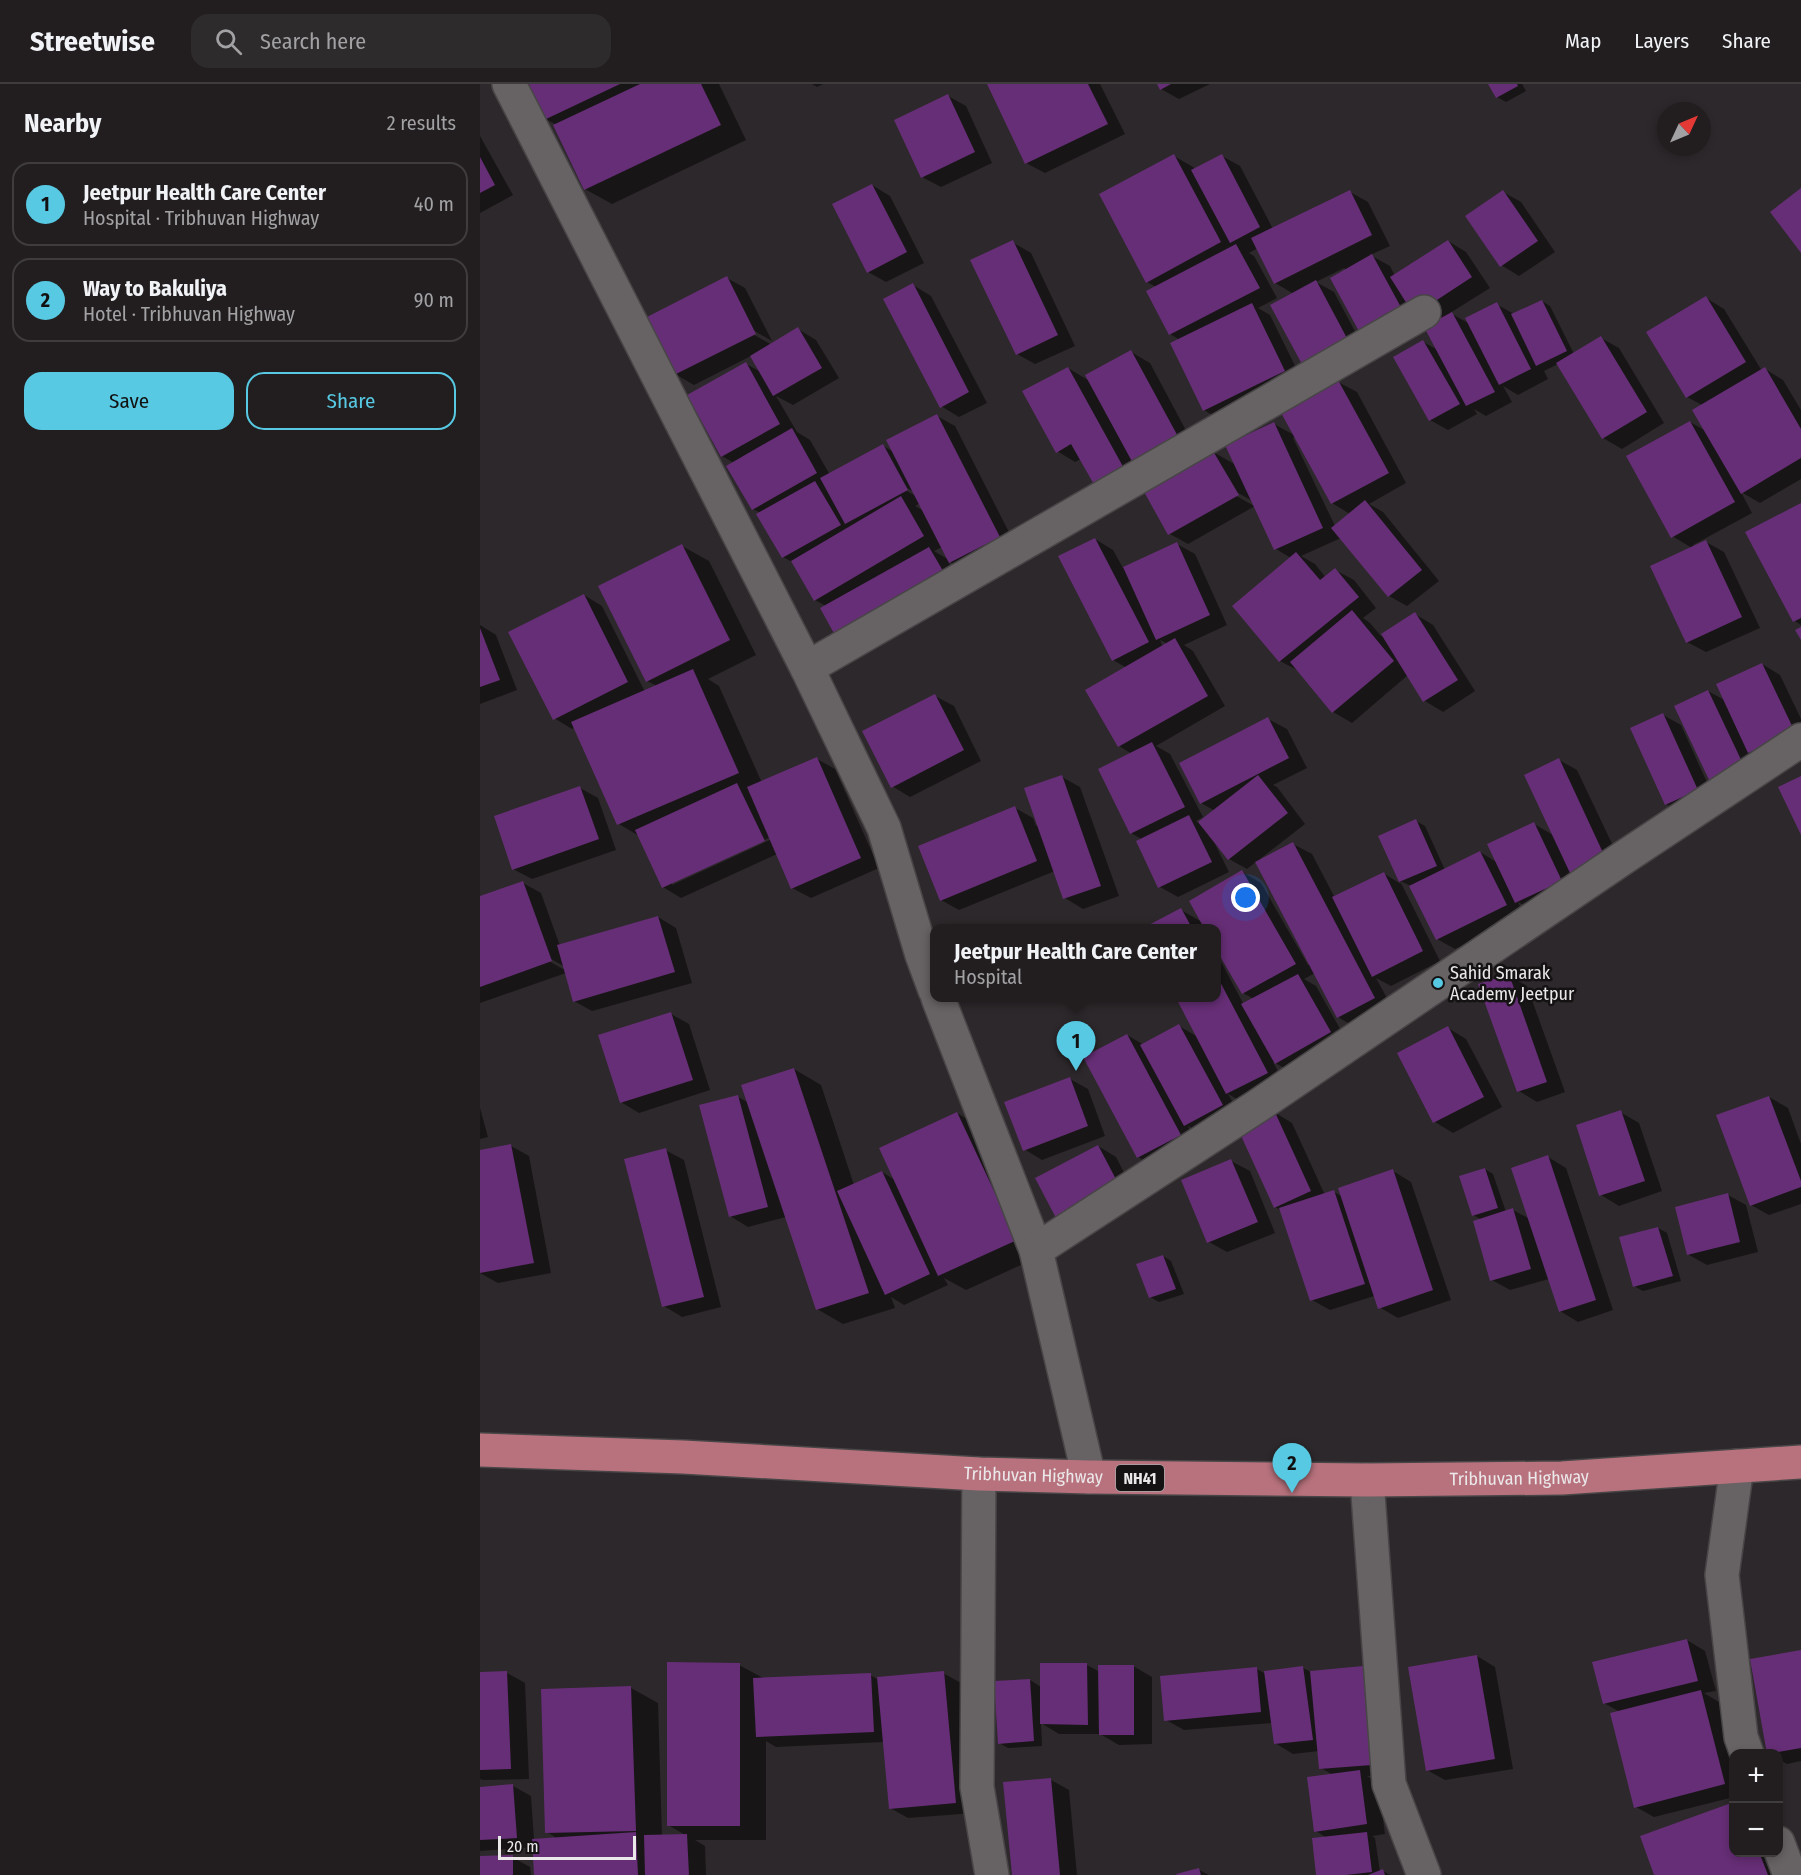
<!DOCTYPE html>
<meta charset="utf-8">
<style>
body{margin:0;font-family:"Fira Sans Condensed",sans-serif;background:#2e2b2d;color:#f1f3f6}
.controls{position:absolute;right:18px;bottom:18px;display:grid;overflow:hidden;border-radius:12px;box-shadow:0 3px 9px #0003}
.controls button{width:54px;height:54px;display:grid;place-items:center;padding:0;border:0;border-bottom:2px solid #3f3c3e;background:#221e20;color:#f1f3f6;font:30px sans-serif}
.compass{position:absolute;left:1177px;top:18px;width:54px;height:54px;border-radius:50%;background:#221e20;box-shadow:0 3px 9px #0003;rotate:46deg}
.scale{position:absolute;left:18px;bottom:15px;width:138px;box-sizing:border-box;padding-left:6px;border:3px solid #ebe8ea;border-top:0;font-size:16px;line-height:21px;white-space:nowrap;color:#ebe8ea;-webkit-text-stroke:4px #141213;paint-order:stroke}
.you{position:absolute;left:766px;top:814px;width:21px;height:21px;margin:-15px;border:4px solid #fff;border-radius:50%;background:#1a73e8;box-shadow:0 0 0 9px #1a73e833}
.badge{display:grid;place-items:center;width:39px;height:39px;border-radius:50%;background:#57c9e2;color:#111;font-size:20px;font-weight:700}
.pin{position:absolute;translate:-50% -50px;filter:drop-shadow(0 2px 3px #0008)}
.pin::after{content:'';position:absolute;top:32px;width:21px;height:18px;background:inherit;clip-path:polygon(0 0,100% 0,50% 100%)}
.popup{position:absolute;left:450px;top:840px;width:291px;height:78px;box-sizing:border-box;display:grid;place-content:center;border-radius:12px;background:#221e20;filter:drop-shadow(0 2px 4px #0005);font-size:20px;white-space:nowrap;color:#a2a2a5}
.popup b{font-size:22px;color:#f1f3f6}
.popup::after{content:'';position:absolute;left:50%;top:100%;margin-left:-12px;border:12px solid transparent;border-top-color:#221e20}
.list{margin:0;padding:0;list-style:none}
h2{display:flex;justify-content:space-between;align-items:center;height:78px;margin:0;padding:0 24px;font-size:26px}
h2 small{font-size:20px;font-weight:400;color:#a2a2a5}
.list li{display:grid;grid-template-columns:39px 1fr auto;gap:18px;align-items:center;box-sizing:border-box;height:84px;margin:0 12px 12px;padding:0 12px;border:2px solid #3f3c3e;border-radius:18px}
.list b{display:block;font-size:22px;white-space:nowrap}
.list p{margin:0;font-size:20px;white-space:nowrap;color:#a2a2a5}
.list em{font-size:20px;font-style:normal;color:#a2a2a5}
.actions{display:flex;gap:12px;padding:18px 24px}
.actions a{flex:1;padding:14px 0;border:2px solid #57c9e2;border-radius:18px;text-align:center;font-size:21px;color:#57c9e2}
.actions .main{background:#57c9e2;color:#111}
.icon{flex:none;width:33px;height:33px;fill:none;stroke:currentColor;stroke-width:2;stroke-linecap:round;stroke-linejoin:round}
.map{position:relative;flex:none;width:1321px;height:1791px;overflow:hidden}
header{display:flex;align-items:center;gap:36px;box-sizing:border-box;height:84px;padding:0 30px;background:#221e20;border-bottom:2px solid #3f3c3e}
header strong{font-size:28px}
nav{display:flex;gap:33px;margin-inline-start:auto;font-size:21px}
.search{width:420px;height:54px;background:#2e2b2d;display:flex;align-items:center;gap:15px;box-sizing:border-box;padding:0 21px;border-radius:18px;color:#a2a2a5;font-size:22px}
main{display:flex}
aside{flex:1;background:#221e20}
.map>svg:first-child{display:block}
</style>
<header>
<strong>Streetwise</strong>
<div class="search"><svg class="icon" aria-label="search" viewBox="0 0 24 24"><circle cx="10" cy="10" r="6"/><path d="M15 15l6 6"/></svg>Search here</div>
<nav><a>Map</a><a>Layers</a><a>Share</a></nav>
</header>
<main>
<aside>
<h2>Nearby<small>2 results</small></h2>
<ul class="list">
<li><span class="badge">1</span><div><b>Jeetpur Health Care Center</b><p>Hospital · Tribhuvan Highway</p></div><em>40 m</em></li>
<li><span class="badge">2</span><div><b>Way to Bakuliya</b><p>Hotel · Tribhuvan Highway</p></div><em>90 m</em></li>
</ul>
<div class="actions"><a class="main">Save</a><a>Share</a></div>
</aside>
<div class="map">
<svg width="1321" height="1791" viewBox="0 0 1321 1791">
<rect width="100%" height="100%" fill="#2d282b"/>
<g fill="#0007" fill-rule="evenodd">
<polygon points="49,0 239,0 266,56 132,120 105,105 75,40 65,35"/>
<polygon points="332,0 343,0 337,3"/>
<polygon points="508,0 620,0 645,50 565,89 546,79"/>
<polygon points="678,0 730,0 699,15 681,5"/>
<polygon points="1009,0 1042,0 1046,7 1026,18 1017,13"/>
<polygon points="468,12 486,22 512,79 461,103 442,93"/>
<polygon points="0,52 33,111 0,129"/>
<polygon points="694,72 713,83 715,86 742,72 760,82 793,145 870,108 888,118 910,162 890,171 910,182 915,192 968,157 986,168 1010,204 970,229 990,240 1016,220 1034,230 1062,217 1070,222 1094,270 1121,254 1139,264 1184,339 1142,365 1123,354 1078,280 1064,287 1068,295 1038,311 1023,302 1032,318 1006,332 994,325 997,330 968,346 950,336 943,258 958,266 946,244 940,238 864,184 836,198 854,208 886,268 842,292 814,210 795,199 778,164 769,169 774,172 797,214 778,224 790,231 823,298 742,337 724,326 700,256 690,250 676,203 667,198"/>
<polygon points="392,101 410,112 444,179 406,198 388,188"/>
<polygon points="1023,108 1041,118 1075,168 1039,192 1021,181"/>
<polygon points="532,158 551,169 595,262 555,280 537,270"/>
<path d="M247 194 265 204 292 257 271 245 269 248 292 261 318 245 336 256 359 294 313 321 296 312 317 348 330 356 350 391 403 362 414 368 457 332 475 342 537 464 488 488 468 477 483 503 346 522 335 516 314 479 303 473 281 429 273 425 254 379 242 372 266 280 281 288 271 272 214 301 195 290ZM422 401 434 408V411L420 403ZM440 419 444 427 435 422ZM462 463 469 476 454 467Z"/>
<polygon points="433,201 451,212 507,319 479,333 461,322"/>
<polygon points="1226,214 1244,225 1282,287 1285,285 1303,296 1321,326 1321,395 1280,419 1261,408 1272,429 1213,461 1214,463 1226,458 1244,468 1280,544 1226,568 1207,558 1212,464 1192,452 1210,338 1226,347 1222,321 1207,313"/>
<polygon points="651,268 670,279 718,369 663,398 601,375 595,378 577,367 588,284 611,298"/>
<path d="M858 298 877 308 926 399 889 420 903 428 959 497 927 522 909 512 861 454 821 472 835 480 846 494 855 486 874 496 896 524 883 534 890 539 901 552 935 530 953 541 995 607 963 628 945 617 928 591 872 639 853 628 819 587 800 577 811 474 796 465 775 422 708 460 690 450 733 368 756 381 794 340 816 352ZM816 353 852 419 870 430 855 442 813 354ZM753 406 774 418V422L751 409Z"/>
<polygon points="1321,420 1321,541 1315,537 1267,448"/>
<path d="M615 455 633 466 643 484 697 460 715 470 747 541 704 561 713 567 745 622 676 662 690 670 723 733 716 737 719 739 735 727 721 719 788 635 807 645 827 684 793 701 797 703 825 740 780 775V777L813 760 832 770 855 814 903 789 921 800 900 753 936 737 945 742 965 786 1000 768 1018 779 1054 740 1073 751 1079 676 1097 686 1143 783 1109 799 1090 788 1099 807 1055 828 1038 818 1044 831 975 865 957 855 931 802 920 797 960 877 911 902 896 894 913 925 876 944 858 933 835 889 824 895 836 902 868 959 814 989 793 978 805 1000 766 1020 748 1010 760 1031 724 1051 708 1042 718 1062 676 1084 658 1073 647 951 664 961 699 942 718 953 698 914H737V870L764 921 774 915 763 909 737 864V844H666L701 826 722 838 762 788 781 799 828 881 830 880 777 777 767 785 749 775 735 760 749 788 698 813 680 803 663 756 651 749 620 686 652 670 639 662 647 584 633 576ZM680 556 688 560 683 563Z"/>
<path d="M202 462 229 477 276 571 228 595 239 602 282 699 337 675 355 685 399 784 331 814 312 804 297 770 201 814 183 803 159 752 139 740 95 643 92 645 74 634 104 511 122 522 165 608 177 602 167 597ZM291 753 292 755 192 801V798Z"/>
<polygon points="0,541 16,551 37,606 0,620"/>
<polygon points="1282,580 1300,591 1321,635 1321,663 1287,678 1270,668 1281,693 1249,708 1228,607 1246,617"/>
<polygon points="455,612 474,622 501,677 430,713 412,702"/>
<polygon points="1183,631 1201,641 1235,716 1204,730 1186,720"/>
<polygon points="582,693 600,703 639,812 603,825 585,814 575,787 479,826 461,816 535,724 553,734 556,742 559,741"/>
<polygon points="100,704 118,714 136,766 52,795 33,785"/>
<path d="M43 799 61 809 80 862 178 833 196 844 212 899 112 927 94 917 86 889 0 919V814ZM66 872 85 883V886L65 875Z"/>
<polygon points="1028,891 1047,902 1085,1008 1057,1018 1039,1007"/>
<polygon points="191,930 209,940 230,1006 159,1029 141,1018"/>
<polygon points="968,944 986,955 1022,1023 973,1049 955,1038"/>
<polygon points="314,985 341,1001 374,1101 402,1088 415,1096 477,1029 504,1045 563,1171 486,1206 464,1194 468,1201 424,1221 411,1213 415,1224 363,1240 337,1225 306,1133 268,1143 250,1132 258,1013 269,1019"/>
<polygon points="590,995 608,1005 625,1052 562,1076 544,1065"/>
<polygon points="1289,1013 1308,1024 1321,1060 1321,1120 1289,1131 1271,1121"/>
<polygon points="0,1024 8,1053 0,1055"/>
<polygon points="794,1028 812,1039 845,1111 854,1108 863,1113 913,1087 931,1098 971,1216 918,1234 899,1223 894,1212 850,1226 832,1216 802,1127 795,1123"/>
<polygon points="1140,1028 1159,1039 1182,1107 1139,1122 1121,1111"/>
<polygon points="31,1062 49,1072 71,1189 18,1199 0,1189 0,1067"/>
<polygon points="618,1062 636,1073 656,1112 557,1094"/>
<polygon points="185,1066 204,1076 241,1223 202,1233 184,1222"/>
<polygon points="1068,1073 1086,1084 1133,1226 1098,1238 1080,1227 1069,1195 1030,1206 1012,1196 1002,1136 993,1131 1005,1085 1013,1090 1026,1128 1033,1126 1050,1135"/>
<polygon points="751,1077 770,1087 795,1149 747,1168 729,1158"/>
<polygon points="1248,1111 1266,1121 1278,1168 1227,1181 1209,1171"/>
<polygon points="1178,1144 1187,1149 1201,1197 1163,1207 1154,1202"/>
<polygon points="683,1172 691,1177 704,1210 679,1218 670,1213"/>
<polygon points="1207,1556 1225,1567 1236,1607 1224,1609 1239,1618 1254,1675 1254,1713 1174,1733 1156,1723 1140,1628 1124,1619"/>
<polygon points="1321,1567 1321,1677 1307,1680 1298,1675 1298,1670 1289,1669 1271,1576"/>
<polygon points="997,1572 1015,1583 1033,1685 965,1696 947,1686"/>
<polygon points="561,1580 607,1581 620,1588 653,1582 672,1593 672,1660 639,1661 620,1650 579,1650 561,1639 562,1662 528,1664 519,1659 550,1596 561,1603"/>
<polygon points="259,1581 285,1595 390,1591 399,1596 463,1589 481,1599 494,1729 428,1734 410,1724 404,1658 296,1663 286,1657 286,1756 215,1756 225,1762 226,1791 56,1791 54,1763 0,1767 0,1704 33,1702 51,1712 54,1756 78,1755 67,1748 62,1606 151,1604 178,1619 182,1752 207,1752 188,1741"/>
<polygon points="823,1584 831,1588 883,1584 901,1594 910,1691 887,1692 898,1698 905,1750 892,1752 895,1754 900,1788 903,1787 910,1791 838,1791 847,1754 836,1747 853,1691 841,1684 839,1667 813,1670 795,1659 793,1639 704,1646 686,1636 777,1585 786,1590"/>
<polygon points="27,1589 45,1599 49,1695 3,1696 0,1695 0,1590"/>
<polygon points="571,1696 589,1706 597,1791 533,1791"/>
<polygon points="1254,1768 1293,1768 1301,1791 1176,1791"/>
<polygon points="32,1773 50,1783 51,1791 0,1791 0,1774"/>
<polygon points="719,1786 729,1791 699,1791"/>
</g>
<g fill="#662e76">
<polygon points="47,0 140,0 64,36"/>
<polygon points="160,0 221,0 241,41 104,106 73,41"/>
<polygon points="507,0 608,0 628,40 545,80"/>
<polygon points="677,0 691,0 680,6"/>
<polygon points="1008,0 1037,0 1038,2 1016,14"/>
<polygon points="468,10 495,68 441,94 414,36"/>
<polygon points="694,70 741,158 666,199 619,110"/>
<polygon points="742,70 780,143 750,159 711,86"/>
<polygon points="0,73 15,101 0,109"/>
<polygon points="392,100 427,168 387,189 352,120"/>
<polygon points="1321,104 1321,169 1290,128"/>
<polygon points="870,106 892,151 794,200 771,154"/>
<polygon points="1023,106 1058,157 1020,183 985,132"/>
<polygon points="533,156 578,251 536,271 490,176"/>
<polygon points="968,156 992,193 934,231 910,193"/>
<polygon points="756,160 780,204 689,251 666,207"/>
<polygon points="892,170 923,227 881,251 850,194"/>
<polygon points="247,192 276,250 194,291 165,234"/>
<polygon points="836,196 869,258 823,282 790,221"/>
<polygon points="433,199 489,308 460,324 403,215"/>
<polygon points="1226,212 1266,278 1206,314 1166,248"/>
<polygon points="1062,216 1087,267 1056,282 1031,230"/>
<polygon points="1017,218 1051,285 1019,301 985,234"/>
<polygon points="772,219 805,287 723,327 690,259"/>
<polygon points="972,228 1015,308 986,322 944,243"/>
<polygon points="318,243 342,284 293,312 270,272"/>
<polygon points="1121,252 1167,328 1122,355 1076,279"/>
<polygon points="943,256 980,320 949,337 913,273"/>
<polygon points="651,266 701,358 655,383 605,291"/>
<polygon points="266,278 300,340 241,373 207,311"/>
<polygon points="588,283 646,388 616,404 591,360 576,369 542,307"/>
<polygon points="1285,283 1321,345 1321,374 1261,410 1212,326"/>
<polygon points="858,296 909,389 851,420 800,327"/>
<polygon points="457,330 520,453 469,479 406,356"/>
<polygon points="1210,337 1255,418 1191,454 1146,372"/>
<polygon points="794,338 843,444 794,466 745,361"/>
<polygon points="312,344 337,389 272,426 246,382"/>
<polygon points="403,360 428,406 365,440 340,394"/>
<polygon points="733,367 759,411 688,451 663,406"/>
<polygon points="335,397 361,441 302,474 276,430"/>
<polygon points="421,412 444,452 334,517 311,477"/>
<polygon points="885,416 942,486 908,513 851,444"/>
<polygon points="1321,419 1321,534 1313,538 1265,448"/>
<polygon points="615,454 669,558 632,577 578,472"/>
<polygon points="1226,456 1262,533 1206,559 1170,482"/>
<polygon points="697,458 730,531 676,556 643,483"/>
<polygon points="202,460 250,556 166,598 118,502"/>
<polygon points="449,463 466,492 356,553 340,524"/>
<polygon points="816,468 840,496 855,484 879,513 799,578 752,522"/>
<polygon points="104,510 148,598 73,636 28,548"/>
<polygon points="872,526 914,577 852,629 810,578"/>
<polygon points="935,528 978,596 943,618 901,550"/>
<polygon points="1321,543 1321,556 1315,546"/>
<polygon points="0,544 20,596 0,603"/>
<polygon points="695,554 728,612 638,663 605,606"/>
<polygon points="1282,579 1315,648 1268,669 1236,600"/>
<polygon points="213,585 259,689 137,741 91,638"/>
<polygon points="1228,606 1264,682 1230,698 1194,622"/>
<polygon points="455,610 484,666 411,704 382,647"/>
<polygon points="1183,629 1218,706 1185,721 1150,644"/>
<polygon points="788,633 809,674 720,720 699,679"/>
<polygon points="672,658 705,723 650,750 618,685"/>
<polygon points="337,673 381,774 311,805 267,703"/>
<polygon points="1079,674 1125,773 1090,789 1044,691"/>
<polygon points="582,691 621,802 583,815 544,704"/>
<polygon points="778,691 808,729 748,776 718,738"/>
<polygon points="1321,692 1321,751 1298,703"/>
<polygon points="257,699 285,757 182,804 155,746"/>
<polygon points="100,702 119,755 32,786 14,732"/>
<polygon points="535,722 557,777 460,817 438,762"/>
<polygon points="709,731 732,778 678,804 656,757"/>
<polygon points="936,735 957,782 919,798 898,752"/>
<polygon points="1054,738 1082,797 1035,819 1007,760"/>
<polygon points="813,758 895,914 857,934 775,778"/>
<polygon points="1000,767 1027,821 956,856 929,802"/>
<polygon points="762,786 816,880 762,910 737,867 737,844 724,844 709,817"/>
<polygon points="904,788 943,867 892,893 852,813"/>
<polygon points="43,797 72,877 0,903 0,812"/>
<polygon points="701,824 712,844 663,844"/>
<polygon points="178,832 195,888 93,918 77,861"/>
<polygon points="818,890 851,948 795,980 761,920"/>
<polygon points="1029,890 1067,998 1037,1008 998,900"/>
<polygon points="737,892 788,989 746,1010 696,914 737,914"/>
<polygon points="191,928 213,996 140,1019 118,951"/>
<polygon points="699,940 743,1021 704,1042 660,961"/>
<polygon points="968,942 1004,1013 953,1039 917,969"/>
<polygon points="647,950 701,1051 657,1074 603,973"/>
<polygon points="314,984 389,1209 336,1226 261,1001"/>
<polygon points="590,993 608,1042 543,1067 524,1018"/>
<polygon points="258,1011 288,1123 249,1133 219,1021"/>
<polygon points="1289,1012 1321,1097 1321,1103 1270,1122 1236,1031"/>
<polygon points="794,1026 831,1107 794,1124 757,1043"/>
<polygon points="1141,1026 1165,1097 1119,1112 1096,1041"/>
<polygon points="477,1028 537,1156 458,1192 399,1064"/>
<polygon points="31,1060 54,1179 0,1189 0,1066"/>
<polygon points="618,1061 639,1101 576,1134 555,1094"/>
<polygon points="186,1064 224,1213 182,1223 144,1075"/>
<polygon points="1068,1071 1116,1216 1079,1228 1031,1084"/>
<polygon points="751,1075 778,1138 727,1159 701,1096"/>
<polygon points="1005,1084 1018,1124 992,1132 979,1092"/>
<polygon points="913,1085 953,1206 898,1225 858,1104"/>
<polygon points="402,1087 450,1190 405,1211 357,1107"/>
<polygon points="854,1106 885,1200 830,1217 799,1124"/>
<polygon points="1248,1109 1260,1158 1207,1171 1195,1123"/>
<polygon points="1033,1124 1051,1185 1010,1197 993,1137"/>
<polygon points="1178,1143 1193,1192 1153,1203 1139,1153"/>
<polygon points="683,1171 696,1205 669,1214 656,1180"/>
<polygon points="1207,1555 1218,1597 1123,1620 1112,1578"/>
<polygon points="1321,1566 1321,1664 1287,1670 1270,1575"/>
<polygon points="997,1571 1015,1675 946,1687 928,1583"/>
<polygon points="187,1578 260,1579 260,1742 187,1742"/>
<polygon points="560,1579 607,1579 608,1641 560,1640"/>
<polygon points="618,1581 654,1581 654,1651 619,1651"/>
<polygon points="823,1582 833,1656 794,1660 784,1587"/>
<polygon points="883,1582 892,1681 839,1685 830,1587"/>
<polygon points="777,1583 781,1628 684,1637 680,1592"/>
<polygon points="27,1587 31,1685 0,1686 0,1588"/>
<polygon points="464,1587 476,1719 409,1725 397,1593"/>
<polygon points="391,1589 394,1648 276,1653 273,1594"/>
<polygon points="550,1595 554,1657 518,1660 514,1597"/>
<polygon points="151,1602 156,1747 65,1749 61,1605"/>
<polygon points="1221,1606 1245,1700 1154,1724 1130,1629"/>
<polygon points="880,1686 887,1740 834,1748 827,1693"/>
<polygon points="571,1694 580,1791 532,1791 523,1698"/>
<polygon points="33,1700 37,1754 0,1756 0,1703"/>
<polygon points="1254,1718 1254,1768 1279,1768 1288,1791 1174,1791 1160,1752"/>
<polygon points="156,1748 158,1791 54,1791 52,1755"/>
<polygon points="887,1748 892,1788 866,1791 836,1791 832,1754"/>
<polygon points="207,1750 209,1791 165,1791 164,1751"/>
<polygon points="33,1771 33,1791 0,1791 0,1772"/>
<polygon points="719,1784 721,1791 697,1791 696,1790"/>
<polygon points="903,1785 905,1791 888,1791"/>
</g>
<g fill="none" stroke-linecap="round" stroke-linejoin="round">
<g stroke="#484547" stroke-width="36">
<g id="minor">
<polyline points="29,0 327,584 404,744 442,871 455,906"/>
<polyline points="327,584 944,228"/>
<polyline points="458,914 556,1166 609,1393"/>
<polyline points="556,1166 779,1021 1143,774 1321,656"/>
<polyline points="1257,1382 1242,1491 1261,1653 1267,1670"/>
<polyline points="499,1390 497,1703 512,1791"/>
<polyline points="887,1396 909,1700 944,1791"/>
<polyline points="1298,1759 1310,1791"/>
</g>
</g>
<g stroke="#484547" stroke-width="36">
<g id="trunk">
<path id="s1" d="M0 1366 203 1373 499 1390 609 1393 887 1396 1082 1394 1321 1378"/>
</g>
</g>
<use href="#minor" stroke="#676264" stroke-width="33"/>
<use href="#trunk" stroke="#b7727d" stroke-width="33"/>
</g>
<circle fill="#57c9e2" stroke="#141213" stroke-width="2" cx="958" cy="899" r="6"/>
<g text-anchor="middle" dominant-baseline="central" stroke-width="5" stroke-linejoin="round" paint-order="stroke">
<rect fill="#141213" stroke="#aaa8aa" stroke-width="1.5" x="636" y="1381" width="48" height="26" rx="4.5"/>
<g font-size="16" font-weight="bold" fill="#ebe8ea">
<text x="660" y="1394">NH41</text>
</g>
<g font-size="18" fill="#ebe8ea" stroke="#141213" text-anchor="start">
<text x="970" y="889">Sahid Smarak<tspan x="970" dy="21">Academy Jeetpur</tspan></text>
</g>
<g font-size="18" fill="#ebe8ea" stroke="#141213">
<text stroke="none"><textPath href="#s1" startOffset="554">Tribhuvan Highway</textPath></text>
<text stroke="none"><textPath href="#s1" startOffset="1040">Tribhuvan Highway</textPath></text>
</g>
</g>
</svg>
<div class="controls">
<button>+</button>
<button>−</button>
</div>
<svg class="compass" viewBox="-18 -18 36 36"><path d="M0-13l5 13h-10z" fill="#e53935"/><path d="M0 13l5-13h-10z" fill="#a2a2a5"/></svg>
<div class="scale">20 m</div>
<div class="you"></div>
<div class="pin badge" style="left:596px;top:987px">1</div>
<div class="popup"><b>Jeetpur Health Care Center</b>Hospital</div>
<div class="pin badge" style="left:812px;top:1409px">2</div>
</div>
</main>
